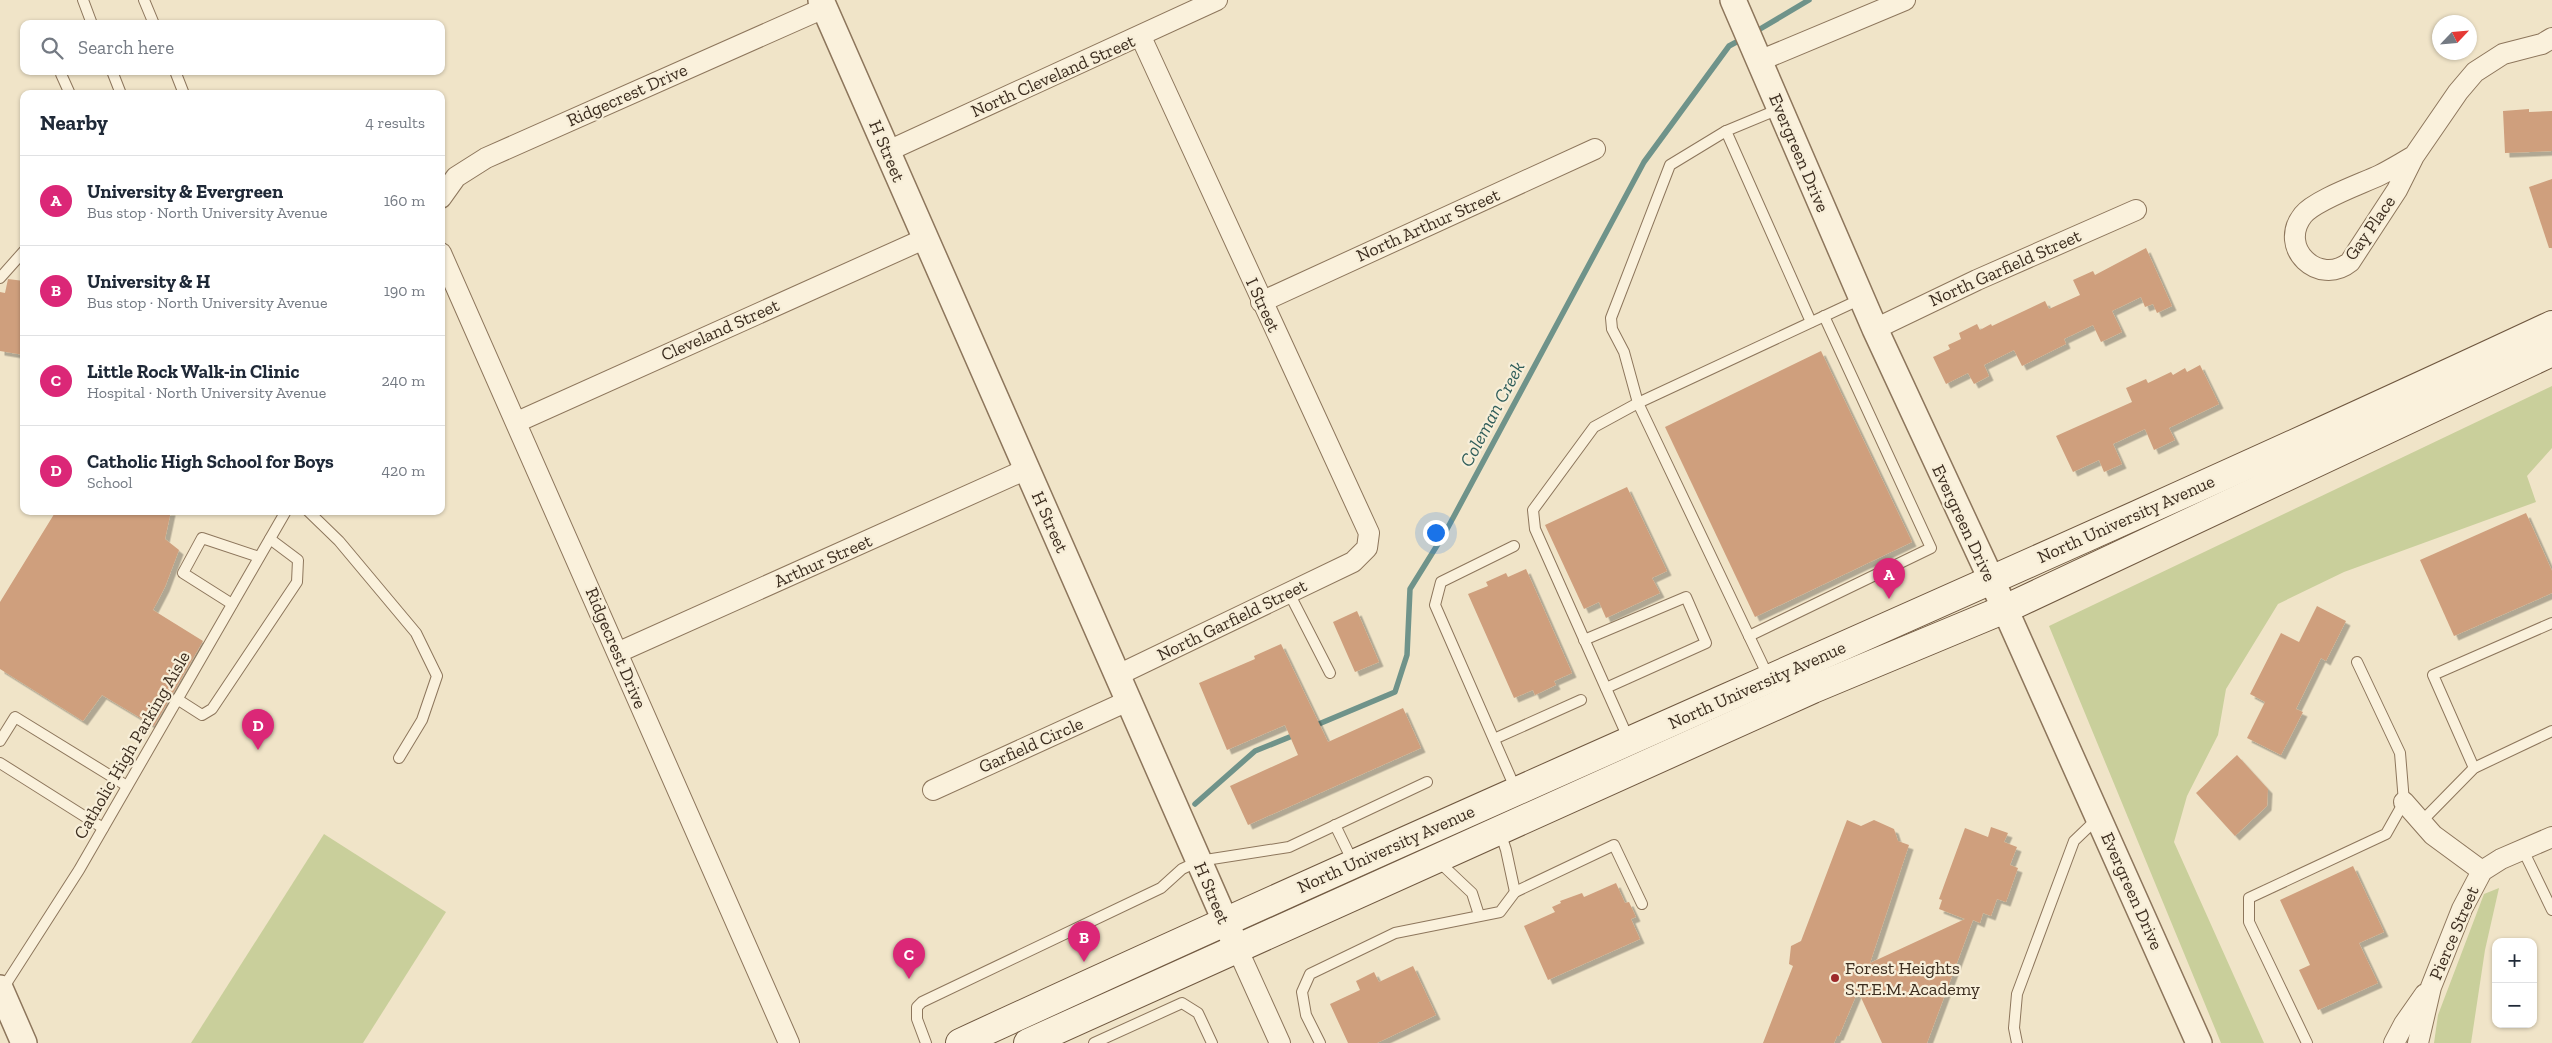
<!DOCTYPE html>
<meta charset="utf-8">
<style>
body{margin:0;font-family:"Zilla Slab",serif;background:#f2f2f3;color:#1f2937}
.controls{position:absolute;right:15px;bottom:15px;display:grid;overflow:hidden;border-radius:10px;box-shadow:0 1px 4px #0004}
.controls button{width:45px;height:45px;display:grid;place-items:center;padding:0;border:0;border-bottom:1px solid #e0e1e3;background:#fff;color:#1f2937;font:25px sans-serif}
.compass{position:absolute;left:2432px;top:15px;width:45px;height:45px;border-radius:50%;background:#fff;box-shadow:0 1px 4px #0004;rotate:64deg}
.you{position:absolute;left:1435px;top:532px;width:18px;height:18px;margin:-12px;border:4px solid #fff;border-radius:50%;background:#1a73e8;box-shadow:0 0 0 8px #1a73e833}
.badge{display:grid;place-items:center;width:32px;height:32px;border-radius:50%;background:#db2777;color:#fff;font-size:16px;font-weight:700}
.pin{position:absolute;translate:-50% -41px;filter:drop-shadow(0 1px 2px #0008)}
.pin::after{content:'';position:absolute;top:26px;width:18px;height:15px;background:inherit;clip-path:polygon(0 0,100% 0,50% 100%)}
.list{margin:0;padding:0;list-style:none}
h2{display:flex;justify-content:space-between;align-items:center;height:65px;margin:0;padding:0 20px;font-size:21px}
h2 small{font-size:16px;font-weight:400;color:#747a83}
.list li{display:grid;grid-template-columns:32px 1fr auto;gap:15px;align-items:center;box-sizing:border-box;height:90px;padding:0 20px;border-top:1px solid #e0e1e3}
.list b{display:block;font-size:19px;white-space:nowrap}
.list p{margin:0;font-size:16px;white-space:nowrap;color:#747a83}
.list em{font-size:16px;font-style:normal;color:#747a83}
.icon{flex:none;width:28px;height:28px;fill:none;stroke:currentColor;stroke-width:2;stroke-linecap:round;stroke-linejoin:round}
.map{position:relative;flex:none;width:2552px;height:1043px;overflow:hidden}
.search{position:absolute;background:#fff;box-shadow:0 1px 4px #0004;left:20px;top:20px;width:425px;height:55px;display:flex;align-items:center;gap:12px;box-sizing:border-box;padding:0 18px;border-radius:10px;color:#747a83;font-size:19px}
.panel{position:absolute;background:#fff;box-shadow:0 1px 4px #0004;left:20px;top:90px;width:425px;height:425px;border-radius:10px}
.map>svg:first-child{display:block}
</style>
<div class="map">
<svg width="2552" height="1043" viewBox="0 0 2552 1043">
<defs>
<filter id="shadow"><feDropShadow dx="4.5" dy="4.5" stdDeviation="0" flood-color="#0004"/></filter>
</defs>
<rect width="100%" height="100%" fill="#f0e4c8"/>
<g fill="#c9cf9b">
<polygon points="2552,386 2552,448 2527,476 2536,502 2344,572 2278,604 2226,689 2218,735 2187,796 2174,842 2264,1043 2221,1043 2049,626"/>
<polygon points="324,834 446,912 363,1043 191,1043"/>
<polygon points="2499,888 2485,950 2471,1043 2434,1043 2438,1015 2484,894"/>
</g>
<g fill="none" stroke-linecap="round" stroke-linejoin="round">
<g stroke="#6f938a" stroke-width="5.5">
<polyline points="1755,32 1809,0"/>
<polyline points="1314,726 1395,692 1407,655 1410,589 1446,531 1644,162 1729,46 1742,39"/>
<polyline points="1195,804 1255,751 1297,734"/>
</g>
</g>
<g fill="#cf9f7d" filter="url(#shadow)">
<polygon points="2529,109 2529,112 2552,111 2552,151 2505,153 2503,111"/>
<polygon points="2552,179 2552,248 2549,248 2529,187"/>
<polygon points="2146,248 2172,306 2157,313 2153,304 2145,307 2141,297 2112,311 2122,332 2101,342 2093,325 2064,339 2066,344 2022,366 2014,350 1984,365 1989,376 1974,384 1968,373 1946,384 1933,357 1950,349 1948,345 1961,339 1959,333 1977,324 1980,330 1991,324 1992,326 2045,301 2049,309 2080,295 2073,280 2093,271 2095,275"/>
<polygon points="8,279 24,281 24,355 0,351 0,292 5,293"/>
<polygon points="1821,351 1912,542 1755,617 1665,427"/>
<polygon points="2200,365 2219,404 2169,428 2175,440 2154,450 2145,429 2113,444 2122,464 2104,472 2099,460 2073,472 2056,436 2132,402 2126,388 2146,379 2148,383 2171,372 2173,375 2185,368 2187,372"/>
<polygon points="1627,487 1667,571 1652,578 1660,593 1606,618 1599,602 1584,609 1545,525"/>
<polygon points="56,511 171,511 165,539 179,550 165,587 153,610 203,641 154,726 102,695 83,721 0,669 0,602"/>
<polygon points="2526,513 2552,571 2552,593 2454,636 2420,560"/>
<polygon points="1526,569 1572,673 1554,681 1556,685 1535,695 1533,690 1514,698 1468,594 1488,586 1486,582 1506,573 1508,577"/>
<polygon points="2317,606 2346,621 2326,661 2321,658 2296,709 2303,712 2281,755 2247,738 2265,702 2250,694 2281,633 2299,642"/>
<polygon points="1357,611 1379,662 1355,672 1333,622"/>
<polygon points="1281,644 1328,742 1403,708 1421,748 1248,825 1230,786 1298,755 1285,725 1227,750 1199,683 1255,659 1254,656"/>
<polygon points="2237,755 2268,789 2267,806 2235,836 2196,793"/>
<polygon points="1847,820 1861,826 1874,820 1894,829 1898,841 1909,845 1870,963 1965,919 1939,909 1942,900 1939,899 1965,828 1988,837 1991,827 2008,833 2004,842 2017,847 2010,865 2018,868 2006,902 1997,899 1991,916 1983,913 1980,923 1973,920 1927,1043 1882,1043 1858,991 1839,1036 1837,1036 1834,1043 1763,1043 1793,966 1789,964 1791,946 1801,941"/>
<polygon points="2353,866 2384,932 2359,943 2378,983 2318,1010 2299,970 2310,965 2280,900"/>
<polygon points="1616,883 1625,903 1629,902 1636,917 1631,919 1640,939 1548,980 1524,926 1555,912 1552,907 1561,903 1560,901 1582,893 1584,897"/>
<polygon points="1413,966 1436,1015 1377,1043 1348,1043 1330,1004 1360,990 1356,981 1374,972 1379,982"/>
</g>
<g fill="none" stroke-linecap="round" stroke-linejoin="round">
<g stroke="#8d765c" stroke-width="12">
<g id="service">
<polyline points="83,0 92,24"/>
<polyline points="144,0 154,24"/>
<polyline points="112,71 121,94"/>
<polyline points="175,71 184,94"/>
<polyline points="61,74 70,94"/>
<polyline points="1779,109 1726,131 1811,322"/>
<polyline points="0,278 24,251"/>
<polyline points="308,511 339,541 416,633 437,676 422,720 399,758"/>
<polyline points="1514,546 1441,582 1435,605 1516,790"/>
<polyline points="1289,593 1330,673"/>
<polyline points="232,604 183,573 202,538 259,557"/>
<polyline points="1749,636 1931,548 1824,316"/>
<polyline points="1584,640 1686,597 1706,643 1606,688"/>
<polyline points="1769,678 1638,403 1861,299"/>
<polyline points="177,699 202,715 212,709 297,582 298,560 270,539"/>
<polyline points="1494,739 1581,700"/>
<polyline points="1629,740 1535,529 1533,510 1594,427 1638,403 1624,352 1612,329 1611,318 1670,165 1726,131"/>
<polyline points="0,741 15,717 127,786"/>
<polyline points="0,763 103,828"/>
<polyline points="2474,768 2433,675 2552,623"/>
<polyline points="2421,822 2474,768 2552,731"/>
<polyline points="1335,825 1353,862"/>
<polyline points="1500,832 1506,850 1515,892"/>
<polyline points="2523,850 2552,910"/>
<polyline points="1437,860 1472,893 1479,915"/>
<polyline points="2,990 79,870 286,511"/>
<polyline points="926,1043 917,1019 917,1007 922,1002 1161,888 1182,869 1199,861 1289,847 1427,782"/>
<polyline points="1094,1043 1182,1003 1198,1013 1212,1043"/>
<polyline points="1320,1043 1306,1015 1302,992 1310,974 1395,933 1500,912 1515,892 1614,845 1642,904"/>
<polyline points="2017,1043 2014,1028 2017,994 2074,841 2098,818"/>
<polyline points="2307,1043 2249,922 2249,898 2386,834 2404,802 2400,753 2357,662"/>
</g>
</g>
<g stroke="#8d765c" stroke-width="22">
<g id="minor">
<polyline points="1759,61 1905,0"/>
<polyline points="888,151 1217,0"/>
<path d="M2414 156C2403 162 2392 169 2380 175 2361 184 2315 200 2303 215 2277 248 2319 287 2350 262L2397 190 2414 156 2458 92 2475 72 2503 54 2542 44 2552 38"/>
<polyline points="441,198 456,177 486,158 824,8"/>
<polyline points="441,253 789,1043"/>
<polyline points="1261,302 1595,149"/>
<polyline points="1875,329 1977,280 2136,210"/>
<polyline points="517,422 924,239"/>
<polyline points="619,652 1027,469"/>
<polyline points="1118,675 1353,562 1367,548 1369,533 1141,37"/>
<polyline points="933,790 1130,700"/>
<polyline points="2404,802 2433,835 2482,871"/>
<polyline points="1237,948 1280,1043"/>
<polyline points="2394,1043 2404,1024 2425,994"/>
<polyline points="2418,1043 2431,987 2462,909 2482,871 2501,859 2552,837"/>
</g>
</g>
<g stroke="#8d765c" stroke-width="28">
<g id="tertiary">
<polyline points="821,0 1234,941"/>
<polyline points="1733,0 1875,329 2005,609 2199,1043"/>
<polyline points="0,988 24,1043"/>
</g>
</g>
<g stroke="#6f573f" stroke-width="30">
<g id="secondary">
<path d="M960 1043C1489 798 2025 571 2552 325"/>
<polyline points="1028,1043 1813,689 2005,609 2552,352"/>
</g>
</g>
<use href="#service" stroke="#faf1dc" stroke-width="10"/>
<use href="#minor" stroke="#faf1dc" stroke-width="20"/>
<use href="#tertiary" stroke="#faf1dc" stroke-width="25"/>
<use href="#secondary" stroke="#faf1dc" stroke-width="28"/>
</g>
<circle fill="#9e2a2b" stroke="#f7eed8" stroke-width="2" cx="1835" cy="978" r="5"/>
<g text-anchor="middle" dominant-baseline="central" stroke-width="4.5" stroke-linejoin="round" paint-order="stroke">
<g font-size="18" fill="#3d2e20" stroke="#f7eed8">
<text transform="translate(1053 76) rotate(-24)">North Cleveland Street</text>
<text transform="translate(627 95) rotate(-24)">Ridgecrest Drive</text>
<text transform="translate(887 151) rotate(67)">H Street</text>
<text transform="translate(1799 153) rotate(67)">Evergreen Drive</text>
<text transform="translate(1428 225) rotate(-24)">North Arthur Street</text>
<text transform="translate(2370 228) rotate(-55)">Gay Place</text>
<text transform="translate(2005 268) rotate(-24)">North Garfield Street</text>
<text transform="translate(1263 305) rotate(65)">I Street</text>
<text transform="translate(720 330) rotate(-24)">Cleveland Street</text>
<text transform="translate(2126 519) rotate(-24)">North University Avenue</text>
<text transform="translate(1050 522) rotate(66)">H Street</text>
<text transform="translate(1964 523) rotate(65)">Evergreen Drive</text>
<text transform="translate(823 561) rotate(-24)">Arthur Street</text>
<text transform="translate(1232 620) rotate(-26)">North Garfield Street</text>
<text transform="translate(616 648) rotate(67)">Ridgecrest Drive</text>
<text transform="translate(1757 685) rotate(-24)">North University Avenue</text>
<text transform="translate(132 745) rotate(-60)">Catholic High Parking Aisle</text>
<text transform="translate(1031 745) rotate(-24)">Garfield Circle</text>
<text transform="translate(1386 849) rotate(-24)">North University Avenue</text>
<text transform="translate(2132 891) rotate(66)">Evergreen Drive</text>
<text transform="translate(1212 893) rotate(67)">H Street</text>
<text transform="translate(2454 933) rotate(-67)">Pierce Street</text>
</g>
<g font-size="18" fill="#3d2e20" stroke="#f7eed8" text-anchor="start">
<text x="1845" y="968">Forest Heights<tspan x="1845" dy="21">S.T.E.M. Academy</tspan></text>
</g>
<g font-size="19" font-style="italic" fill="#2f5d5a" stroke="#f7eed8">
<text transform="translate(1492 414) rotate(-62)">Coleman Creek</text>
</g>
</g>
</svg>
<div class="controls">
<button>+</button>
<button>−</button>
</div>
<svg class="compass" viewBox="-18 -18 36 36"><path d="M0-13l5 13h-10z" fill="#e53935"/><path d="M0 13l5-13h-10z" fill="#747a83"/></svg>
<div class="you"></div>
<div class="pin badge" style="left:1889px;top:599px">A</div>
<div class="pin badge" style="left:1084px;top:962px">B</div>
<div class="pin badge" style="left:909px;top:979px">C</div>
<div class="pin badge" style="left:258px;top:750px">D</div>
<div class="search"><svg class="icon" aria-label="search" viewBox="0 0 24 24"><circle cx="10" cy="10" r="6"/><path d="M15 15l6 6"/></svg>Search here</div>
<section class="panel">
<h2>Nearby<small>4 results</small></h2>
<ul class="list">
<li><span class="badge">A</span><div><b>University &amp; Evergreen</b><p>Bus stop · North University Avenue</p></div><em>160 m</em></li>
<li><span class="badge">B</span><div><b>University &amp; H</b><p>Bus stop · North University Avenue</p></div><em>190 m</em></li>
<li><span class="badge">C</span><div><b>Little Rock Walk-in Clinic</b><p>Hospital · North University Avenue</p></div><em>240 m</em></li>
<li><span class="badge">D</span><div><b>Catholic High School for Boys</b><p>School</p></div><em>420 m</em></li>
</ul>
</section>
</div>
